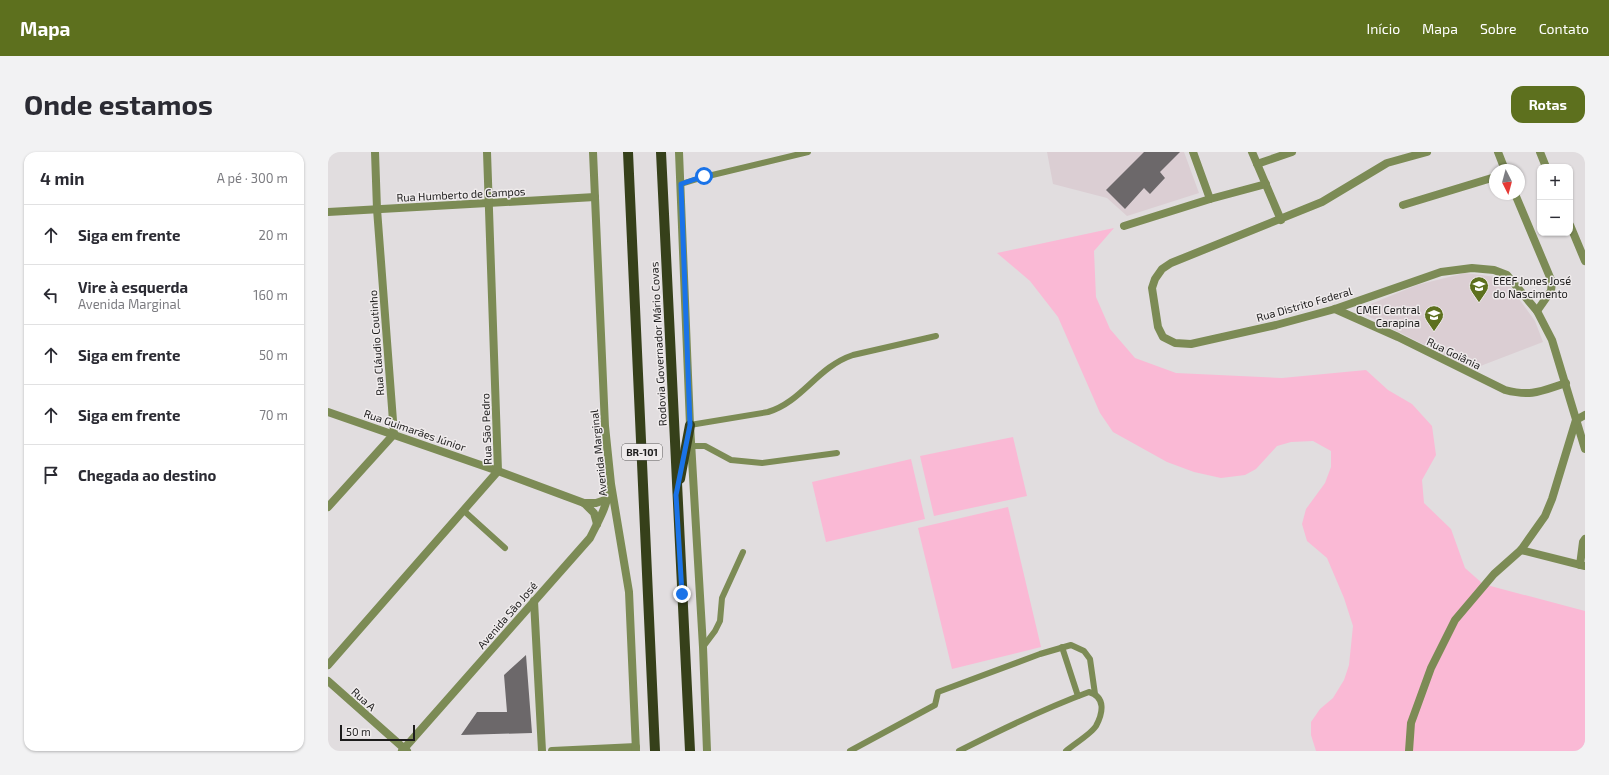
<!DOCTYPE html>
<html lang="pt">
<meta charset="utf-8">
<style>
body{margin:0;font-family:"Exo 2",sans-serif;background:#f2f2f3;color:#2b2b33}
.controls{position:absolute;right:12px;top:12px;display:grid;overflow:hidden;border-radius:8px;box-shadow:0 1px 3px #0004}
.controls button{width:36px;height:36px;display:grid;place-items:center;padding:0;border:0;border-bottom:1px solid #e1e1e2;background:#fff;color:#2b2b33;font:20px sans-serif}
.compass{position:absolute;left:1161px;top:12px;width:36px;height:36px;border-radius:50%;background:#fff;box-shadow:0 1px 3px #0004;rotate:174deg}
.scale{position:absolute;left:12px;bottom:10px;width:75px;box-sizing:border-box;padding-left:4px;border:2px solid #1d1c1c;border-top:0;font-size:11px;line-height:14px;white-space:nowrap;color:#1d1c1c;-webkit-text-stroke:3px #efebec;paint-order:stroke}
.stop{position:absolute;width:12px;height:12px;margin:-9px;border:3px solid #1a73e8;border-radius:50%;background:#fff}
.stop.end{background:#1a73e8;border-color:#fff;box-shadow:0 1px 4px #0008}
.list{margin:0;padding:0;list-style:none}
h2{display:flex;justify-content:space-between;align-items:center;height:52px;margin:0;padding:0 16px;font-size:17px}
h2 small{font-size:13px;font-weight:400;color:#7c7c81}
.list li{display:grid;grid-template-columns:26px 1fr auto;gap:12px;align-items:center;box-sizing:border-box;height:60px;padding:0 16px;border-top:1px solid #e1e1e2}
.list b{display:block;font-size:15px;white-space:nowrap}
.list p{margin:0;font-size:13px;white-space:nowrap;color:#7c7c81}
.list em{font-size:13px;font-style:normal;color:#7c7c81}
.icon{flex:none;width:22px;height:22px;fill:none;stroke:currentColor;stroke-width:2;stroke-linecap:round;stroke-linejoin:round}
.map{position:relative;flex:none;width:1257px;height:599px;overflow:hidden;border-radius:12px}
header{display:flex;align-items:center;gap:24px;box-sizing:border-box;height:56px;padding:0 20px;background:#5d701e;color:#fff}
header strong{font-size:19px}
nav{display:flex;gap:22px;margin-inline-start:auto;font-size:14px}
.intro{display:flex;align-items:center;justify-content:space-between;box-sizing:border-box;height:96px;padding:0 24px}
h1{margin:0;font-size:28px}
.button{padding:10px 18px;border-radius:12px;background:#5d701e;color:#fff;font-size:14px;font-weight:700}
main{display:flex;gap:24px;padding:0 24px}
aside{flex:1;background:#fff;border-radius:12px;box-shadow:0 1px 3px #0004}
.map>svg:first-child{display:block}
</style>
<header>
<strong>Mapa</strong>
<nav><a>Início</a><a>Mapa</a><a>Sobre</a><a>Contato</a></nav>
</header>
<div class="intro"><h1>Onde estamos</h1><a class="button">Rotas</a></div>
<main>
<aside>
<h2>4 min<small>A pé · 300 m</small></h2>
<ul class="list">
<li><svg class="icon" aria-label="ahead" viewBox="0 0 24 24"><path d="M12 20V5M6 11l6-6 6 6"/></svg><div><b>Siga em frente</b></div><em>20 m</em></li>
<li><svg class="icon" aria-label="left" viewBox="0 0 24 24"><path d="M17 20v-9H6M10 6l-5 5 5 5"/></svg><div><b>Vire à esquerda</b><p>Avenida Marginal</p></div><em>160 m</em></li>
<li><svg class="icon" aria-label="ahead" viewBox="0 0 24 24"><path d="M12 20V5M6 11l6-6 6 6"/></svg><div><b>Siga em frente</b></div><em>50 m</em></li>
<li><svg class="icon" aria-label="ahead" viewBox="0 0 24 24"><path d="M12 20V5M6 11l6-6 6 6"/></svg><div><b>Siga em frente</b></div><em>70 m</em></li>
<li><svg class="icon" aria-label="arrive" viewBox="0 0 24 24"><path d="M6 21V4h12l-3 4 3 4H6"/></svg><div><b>Chegada ao destino</b></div></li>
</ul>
</aside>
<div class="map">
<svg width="1257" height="599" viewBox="0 0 1257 599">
<rect width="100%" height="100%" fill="#e1dddf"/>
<g fill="#dbced3">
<polygon points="719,0 856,0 871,41 799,64 779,46 725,32"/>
<polygon points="1137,121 1176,126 1207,169 1215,190 1142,218 1116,203 1028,158 1089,133"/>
</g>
<g fill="#fab9d5">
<polygon points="786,76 766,99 768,145 782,177 807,206 848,221 954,226 1038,218 1060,238 1084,252 1104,274 1108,303 1094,328 1096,351 1123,377 1137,416 1155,432 1257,459 1257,599 988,599 983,583 983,570 992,557 1005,546 1016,528 1021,513 1025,474 1016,446 999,406 979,389 974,372 978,357 997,331 1003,315 1003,299 985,289 963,290 949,294 928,317 917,323 893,326 866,320 839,310 785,280 772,261 730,165 702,129 669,101"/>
<polygon points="685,285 699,344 606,364 592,304"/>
<polygon points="583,307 597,367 498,390 484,330"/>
<polygon points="680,355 713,495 624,517 590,376"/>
</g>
<g fill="#6c686a">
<polygon points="816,0 852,0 832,20 837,26 822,42 816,36 797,57 778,38"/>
<polygon points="198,503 204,581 133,583 149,560 179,560 176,523"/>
</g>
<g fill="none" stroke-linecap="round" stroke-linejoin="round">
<g stroke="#7c8b55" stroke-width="6">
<polyline points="353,32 376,25 480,0"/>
<path d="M362 273 440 260C474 250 489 215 525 203L608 184"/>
<polyline points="363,294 377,294 403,308 434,311 509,301"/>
<polyline points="135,358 177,396"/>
<polyline points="375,495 387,479 392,469 394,446 415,400"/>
<polyline points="734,495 750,544"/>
<polyline points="522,599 607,553 610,540 712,502 743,493 756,499 762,507 767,542"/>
<path d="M631 599C674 577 715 557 761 540 778 545 775 561 768 574 763 582 746 592 738 599"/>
</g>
<g stroke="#7c8b55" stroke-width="8">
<polyline points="865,0 882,47"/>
<polyline points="924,0 953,68"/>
<polyline points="1099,0 1059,11 994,50 843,111 834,117 827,127 824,136 830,175 835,185 847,191 863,192 948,173 1007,157 1113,120 1144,116 1166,118 1179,123 1209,159 1224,188 1257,297"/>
<polyline points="1170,0 1177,18"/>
<polyline points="1212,0 1218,15"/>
<polyline points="929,12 964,0"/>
<polyline points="1187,42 1224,130 1223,139 1209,159"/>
<polyline points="1075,53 1167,25"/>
<polyline points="0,60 267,45"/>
<polyline points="1242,73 1257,109"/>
<polyline points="796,74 882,47 938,32"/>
<path d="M1007 157 1070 185 1177 238C1204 245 1213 239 1238 231"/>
<polyline points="0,260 170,319 256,351 266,361 269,372"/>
<polyline points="256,351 268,351 280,347"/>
<polyline points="0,355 66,282 49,57 47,0"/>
<polyline points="1193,398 1257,414"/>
<polyline points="1252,413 1255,390 1257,387"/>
<polyline points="206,449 214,599"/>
<polyline points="0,513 170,319 159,0"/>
<polyline points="0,529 79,599"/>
<polyline points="224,599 308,595"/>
</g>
<g stroke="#7c8b55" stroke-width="8">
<polyline points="265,0 277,274 283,332 301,440 308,599"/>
<polyline points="351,0 362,273 375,495 379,599"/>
<path d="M74 599 262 386C270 370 279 354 282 336"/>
<polyline points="1081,599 1083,571 1103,516 1127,468 1166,422 1193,398 1217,364 1224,347 1248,268 1257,263"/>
</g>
<g stroke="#36401a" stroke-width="10">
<polyline points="300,0 327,599"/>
<polyline points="333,0 362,599"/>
<polyline points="352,327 362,273"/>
</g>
</g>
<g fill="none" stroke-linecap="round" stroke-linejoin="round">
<polyline stroke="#1a73e8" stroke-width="5" points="354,442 348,343 362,273 353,32 376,24"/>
</g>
<defs>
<g id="school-pin" transform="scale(1)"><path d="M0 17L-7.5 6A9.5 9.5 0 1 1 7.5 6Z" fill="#5d701e" stroke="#efebec"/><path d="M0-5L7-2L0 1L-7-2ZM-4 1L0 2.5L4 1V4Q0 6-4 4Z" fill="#fff"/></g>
</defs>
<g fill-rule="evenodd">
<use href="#school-pin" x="1151" y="134"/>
<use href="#school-pin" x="1106" y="163"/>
</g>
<g text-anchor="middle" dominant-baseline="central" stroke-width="3" stroke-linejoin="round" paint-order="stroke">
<rect fill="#efebec" stroke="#5c5a5a" stroke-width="1" x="294" y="292" width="40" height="16" rx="3"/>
<g font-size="10" font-weight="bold" fill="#1d1c1c">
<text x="314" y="300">BR-101</text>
</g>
<g font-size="11" fill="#1d1c1c" stroke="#efebec">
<text transform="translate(133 42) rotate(-3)">Rua Humberto de Campos</text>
<text transform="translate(976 152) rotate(-16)">Rua Distrito Federal</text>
<text transform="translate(48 191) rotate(-94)">Rua Cláudio Coutinho</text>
<text transform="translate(330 192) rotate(-93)">Rodovia Governador Mário Covas</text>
<text transform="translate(1126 201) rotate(26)">Rua Goiânia</text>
<text transform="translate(158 277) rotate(-92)">Rua São Pedro</text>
<text transform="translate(87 278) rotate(19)">Rua Guimarães Júnior</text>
<text transform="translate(270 301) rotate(-96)">Avenida Marginal</text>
<text transform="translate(179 463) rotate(-49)">Avenida São José</text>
<text transform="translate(36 547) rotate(42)">Rua A</text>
</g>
<g font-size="11" fill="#1d1c1c" stroke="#efebec" text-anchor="start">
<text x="1165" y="128">EEEF Jones José<tspan x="1165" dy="13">do Nascimento</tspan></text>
<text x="1092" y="157" text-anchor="end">CMEI Central<tspan x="1092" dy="13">Carapina</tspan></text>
</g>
</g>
</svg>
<div class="controls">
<button>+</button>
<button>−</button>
</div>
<svg class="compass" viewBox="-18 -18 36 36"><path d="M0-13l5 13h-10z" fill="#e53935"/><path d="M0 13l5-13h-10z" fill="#7c7c81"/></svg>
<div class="scale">50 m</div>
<div class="stop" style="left:376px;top:24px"></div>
<div class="stop end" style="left:354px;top:442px"></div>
</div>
</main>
